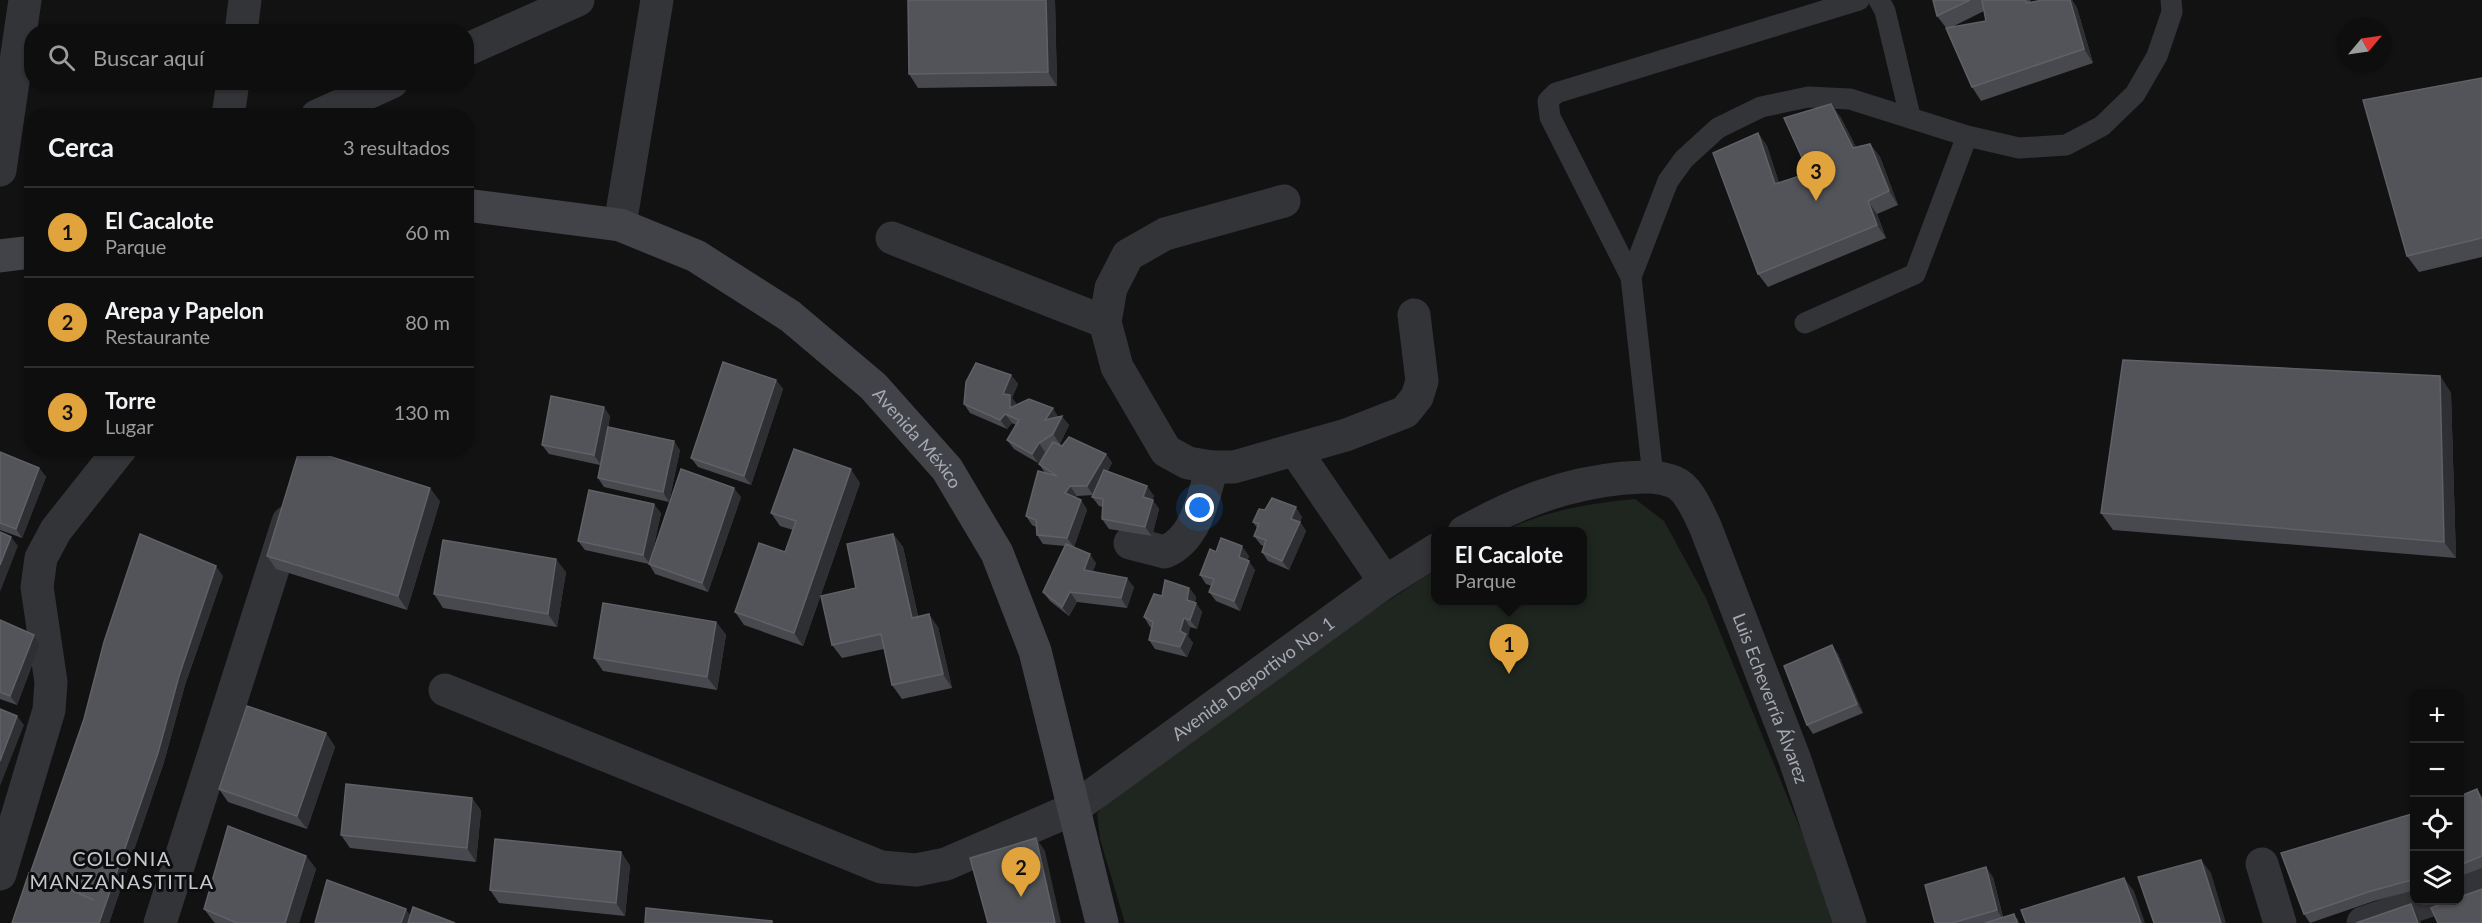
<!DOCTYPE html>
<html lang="es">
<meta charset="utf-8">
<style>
body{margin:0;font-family:Lato,sans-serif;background:#171717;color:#f1f3f6}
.controls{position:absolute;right:18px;bottom:18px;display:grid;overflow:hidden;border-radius:12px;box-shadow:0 2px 4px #0004}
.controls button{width:54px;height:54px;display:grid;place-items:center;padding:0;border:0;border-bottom:2px solid #2e2e2e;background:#0e0e0e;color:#f1f3f6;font:30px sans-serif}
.compass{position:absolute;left:2338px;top:18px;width:54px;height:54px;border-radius:50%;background:#0e0e0e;box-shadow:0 2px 4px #0004;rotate:61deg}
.you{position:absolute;left:1200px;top:508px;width:21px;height:21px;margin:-15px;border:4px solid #fff;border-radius:50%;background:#1a73e8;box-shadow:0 0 0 9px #1a73e833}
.badge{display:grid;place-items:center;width:39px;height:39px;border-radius:50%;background:#e1a33c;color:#111;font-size:20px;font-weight:700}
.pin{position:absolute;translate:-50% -50px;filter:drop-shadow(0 2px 3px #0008)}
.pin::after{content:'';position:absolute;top:32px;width:21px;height:18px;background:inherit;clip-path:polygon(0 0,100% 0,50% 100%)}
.popup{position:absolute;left:1431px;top:527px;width:156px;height:78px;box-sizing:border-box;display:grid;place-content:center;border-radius:12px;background:#0e0e0e;filter:drop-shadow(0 2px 4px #0005);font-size:20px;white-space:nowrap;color:#9b9c9e}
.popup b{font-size:22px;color:#f1f3f6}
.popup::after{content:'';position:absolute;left:50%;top:100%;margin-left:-12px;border:12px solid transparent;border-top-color:#0e0e0e}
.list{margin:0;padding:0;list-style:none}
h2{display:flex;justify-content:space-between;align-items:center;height:78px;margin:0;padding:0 24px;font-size:26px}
h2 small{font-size:20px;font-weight:400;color:#9b9c9e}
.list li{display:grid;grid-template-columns:39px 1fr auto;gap:18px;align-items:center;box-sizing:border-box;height:90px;padding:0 24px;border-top:2px solid #2e2e2e}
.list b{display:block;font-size:22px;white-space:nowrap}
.list p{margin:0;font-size:20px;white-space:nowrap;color:#9b9c9e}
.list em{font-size:20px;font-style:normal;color:#9b9c9e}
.icon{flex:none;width:33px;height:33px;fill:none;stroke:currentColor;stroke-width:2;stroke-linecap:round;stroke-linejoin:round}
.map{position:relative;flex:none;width:2482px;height:923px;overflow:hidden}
.search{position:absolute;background:#0e0e0e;box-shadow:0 2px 4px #0004;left:24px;top:24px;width:450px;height:66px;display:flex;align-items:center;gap:15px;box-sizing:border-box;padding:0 21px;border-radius:24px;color:#9b9c9e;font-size:22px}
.panel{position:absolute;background:#0e0e0e;box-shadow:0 2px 4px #0004;left:24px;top:108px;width:450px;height:348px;border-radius:24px}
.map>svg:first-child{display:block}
</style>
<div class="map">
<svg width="2482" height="923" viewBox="0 0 2482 923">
<rect width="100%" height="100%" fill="#121213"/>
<path fill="#1f261f" d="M1635 499 1664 521 1706 598 1839 923H1125L1100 839 1097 814 1115 791 1339 633 1435 570 1436 600H1582V532L1504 531C1548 510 1586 504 1635 499Z"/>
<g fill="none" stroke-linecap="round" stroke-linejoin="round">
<g stroke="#333438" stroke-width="21">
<polyline points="1879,0 1885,11 1910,116"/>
<polyline points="1631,277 1550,117 1548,101 1556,93 1859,0"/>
<polyline points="1805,323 1915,274 1967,136"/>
<polyline points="1653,476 1631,277 1668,181 1684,159 1718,128 1761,107 1808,97 1850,99 1967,136 2019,148 2066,145 2102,126 2135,94 2157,56 2172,12 2171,0"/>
</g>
<g stroke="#333438" stroke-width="33">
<polyline points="241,32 245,0"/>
<polyline points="466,50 578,0"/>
<polyline points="228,116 233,82"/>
<polyline points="317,116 392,82"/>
<polyline points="0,170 25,0"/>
<polyline points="1284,201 1165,234 1128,255 1111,288 1105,322 1117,367 1166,451 1188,463 1212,467 1234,467 1346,435 1405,412 1417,397 1422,381 1414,315"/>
<polyline points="620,225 657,0"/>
<polyline points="892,238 1105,322"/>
<polyline points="1295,450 1385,582"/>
<path id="s1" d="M1464 532C1517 503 1563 484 1624 478 1641 477 1657 475 1674 482 1689 488 1698 512 1705 526L1795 760 1850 923"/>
<path d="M1130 543 1165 552C1197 538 1203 498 1212 467"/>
<path id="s2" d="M445 690 881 867 916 870 946 864 1073 809 1385 582 1436 550"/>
<polyline points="2262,864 2280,923"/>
<polyline points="0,874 49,710 51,682 37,587 41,558 56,530 121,448"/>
<polyline points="2460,891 2482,884"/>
<polyline points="160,923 288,522"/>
<polyline points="2363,923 2431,900"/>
</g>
<g stroke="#424348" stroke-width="33">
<path id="s3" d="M466 205 620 225 696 256 790 316 873 386 947 469 997 553 1035 651 1102 923"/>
<polyline points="0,256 32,252"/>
</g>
</g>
<g fill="#48494e" fill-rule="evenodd">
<polygon points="908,0 1055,0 1057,86 918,88 909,74"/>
<path d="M1933 0H2030L2031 2 2043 0H2072L2077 8 2093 63 1981 101 1972 87 1947 29 1937 16ZM1984 11 1986 21 1950 28Z"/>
<polygon points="2482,78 2482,257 2419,272 2407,256"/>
<polygon points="1831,104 1841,118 1856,147 1870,144 1880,157 1898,205 1877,214 1886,238 1768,287 1758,274 1758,133 1767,146 1779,183 1809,173"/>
<polygon points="1011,375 1018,384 1012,398 1017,405 1059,417 1069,425 1060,444 1058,444 1062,446 1106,454 1112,463 1107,472 1154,496 1152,500 1159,509 1152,536 1109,529 1102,519 1103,507 1099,506 1092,497 1093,495 1077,496 1075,498 1081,500 1087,510 1074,547 1096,563 1093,571 1134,587 1127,608 1077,602 1069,616 1050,601 1043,592 1065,546 1043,544 1037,535 1036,527 1032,525 1026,516 1045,473 1039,464 1047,451 1038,463 1014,449 1007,440 1016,425 1012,423 1007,429 970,413 964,404"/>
<polygon points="2440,376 2451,393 2456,558 2113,530 2101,513"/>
<polygon points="776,380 783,389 751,485 698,467 691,458"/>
<polygon points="610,416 607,436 680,450 669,502 604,487 598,478 600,465 549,454 542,445"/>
<polygon points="0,452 39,468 46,477 22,538 0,530"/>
<polygon points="860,483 803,646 744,625 735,612 785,552 793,530 780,526 771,513"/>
<polygon points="741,497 708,592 655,574 649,564 585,550 578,541 661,513 652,555"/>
<polygon points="440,501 407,610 276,569 267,556"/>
<polygon points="1302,517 1300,522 1306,531 1289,570 1268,561 1262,552 1264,546 1261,545 1254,536 1257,528 1253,522"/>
<polygon points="893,534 903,547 918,616 938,627 952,688 902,699 892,685 884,649 842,658 832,645 856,588"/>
<polygon points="1216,552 1249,556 1247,560 1255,570 1240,611 1216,601 1209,592 1212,586 1206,584 1200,575"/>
<polygon points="566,572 557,627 443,608 434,594"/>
<polygon points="223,576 185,685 164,762 109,923 34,875 31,871"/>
<polygon points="1189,588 1196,597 1195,602 1202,612 1197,629 1190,627 1188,636 1193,643 1187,657 1155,649 1149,640 1152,628 1150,627 1144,617 1162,596"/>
<polygon points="0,620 34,635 40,644 17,705 0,699"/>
<polygon points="716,622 726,635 717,690 603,671 594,658"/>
<polygon points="1838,654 1863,713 1813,734 1807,725"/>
<polygon points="326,733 335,747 307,829 228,802 219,789"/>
<polygon points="2477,789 2482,797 2482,868 2460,876 2460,796"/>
<polygon points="472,798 481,811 476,862 350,848 341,835"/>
<polygon points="2415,813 2415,890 2374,901 2310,923 2304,914"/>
<polygon points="621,852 630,866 625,916 499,903 490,890"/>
<polygon points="306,856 316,869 299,923 215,923 214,922 204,909"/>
<polygon points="1993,877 2003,917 2017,918 2019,923 1935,923"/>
</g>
<g fill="#2e2f32">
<polygon points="1046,0 1055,0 1057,86 1048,72"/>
<polygon points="2070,0 2072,0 2077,8 2093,63 2084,49"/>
<polygon points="1831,104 1841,118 1863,161 1853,148"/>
<polygon points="1758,133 1767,146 1784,198 1775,184"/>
<polygon points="1870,144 1880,157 1898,205 1889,191"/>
<polygon points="1868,201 1877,214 1886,238 1877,225"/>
<polygon points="1011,375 1018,384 1012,398 1017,404 1016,418 1010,408 1003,394"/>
<polygon points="2440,376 2451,393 2456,558 2444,542"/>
<polygon points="776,380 783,389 751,485 744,476"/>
<polygon points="604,407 610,416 601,465 594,455"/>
<polygon points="1053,408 1059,418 1045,420"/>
<polygon points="1005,414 1012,423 1007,429 1000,420"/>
<polygon points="1062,416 1069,425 1060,444 1053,434"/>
<polygon points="674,441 680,450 669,502 663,492"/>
<polygon points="1039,443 1045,452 1038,463 1032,454"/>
<polygon points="1106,454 1112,463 1093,495 1087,486"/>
<polygon points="39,468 46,477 22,538 16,529"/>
<polygon points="851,469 860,483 803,646 794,633"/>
<polygon points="1070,486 1077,496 1071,503 1065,493"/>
<polygon points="1147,486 1154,496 1149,507 1143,497"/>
<polygon points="430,488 440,501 407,610 398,596"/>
<polygon points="734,488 741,497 708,592 702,583"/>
<polygon points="1081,500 1087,510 1074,547 1067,538"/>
<polygon points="1153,500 1159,509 1152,536 1145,527"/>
<polygon points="654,504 661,513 650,564 643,555"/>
<polygon points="1296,507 1302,517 1300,522 1306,531 1289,570 1282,561 1291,519"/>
<polygon points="893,534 903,547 921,631 912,618"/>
<polygon points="11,537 18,546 0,592 0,565"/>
<polygon points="1242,546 1249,556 1246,566 1239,557"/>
<polygon points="1090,554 1096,563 1090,579 1084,570"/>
<polygon points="556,559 566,572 557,627 548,614"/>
<polygon points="1249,561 1255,570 1240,611 1234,601"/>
<polygon points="216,566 223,576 185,685 164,762 109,923 99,923 179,676"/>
<polygon points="1127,578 1134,587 1127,608 1121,598"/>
<polygon points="1189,588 1196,597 1194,607 1196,603 1202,612 1197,629 1190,620 1187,600"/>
<polygon points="1070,592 1077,602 1069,616 1062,607"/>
<polygon points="929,614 938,627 952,688 943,674"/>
<polygon points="1184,618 1190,627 1188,636 1193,643 1187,657 1180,647 1180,631"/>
<polygon points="716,622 726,635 717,690 707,677"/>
<polygon points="34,635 40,644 17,705 10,696"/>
<polygon points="1832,645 1838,654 1863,713 1857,704"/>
<polygon points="17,716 24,725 0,786 0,761"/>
<polygon points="326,733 335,747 307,829 297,816"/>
<polygon points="472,798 481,811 476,862 467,848"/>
<polygon points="1036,838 1045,851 1061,923 1055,923"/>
<polygon points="621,852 630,866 625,916 616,903"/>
<polygon points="306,856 316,869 299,923 285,923"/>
<polygon points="2201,860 2211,873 2226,923 2221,923"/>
<polygon points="1986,867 1993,877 2003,919 1997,910"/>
<polygon points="2124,878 2134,891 2145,923 2141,923"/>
<polygon points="2411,904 2417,913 2421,923 2418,923"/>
<polygon points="406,909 415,922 415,923 401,923"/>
</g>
<g fill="#525459" stroke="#5f6167" stroke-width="1.5">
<polygon points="908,0 1046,0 1048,72 909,74"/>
<polygon points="1933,0 1970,0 1937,16"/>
<polygon points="1982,0 2025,0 2027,3 2043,0 2070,0 2084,49 1972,87 1946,28 1986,21"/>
<polygon points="2482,78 2482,238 2407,256 2363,100"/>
<polygon points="1831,104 1853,148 1870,144 1889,191 1868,201 1877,225 1758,274 1713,153 1758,133 1775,184 1809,173 1784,118"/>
<polygon points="2123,360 2440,376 2444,542 2101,513"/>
<polygon points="723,362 776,380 744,476 691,458"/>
<polygon points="976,363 1011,375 1003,394 1010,395 1010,408 1029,399 1053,408 1045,420 1062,416 1053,434 1039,443 1032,454 1007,440 1019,420 1005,414 1000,420 964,404 966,382"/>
<polygon points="551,396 604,407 594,455 542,445"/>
<polygon points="608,427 674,441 663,492 598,478"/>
<polygon points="1069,437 1106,454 1087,486 1070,486 1065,493 1081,500 1067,538 1037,535 1036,520 1026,516 1038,471 1057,476 1039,464 1053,442 1062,446"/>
<polygon points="300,448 303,448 430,488 398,596 267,556"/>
<polygon points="794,449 851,469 794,633 735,612 759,543 785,552 796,521 771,513"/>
<polygon points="0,452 39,468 16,529 0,523"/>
<polygon points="681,469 734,488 702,583 649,564"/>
<polygon points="1104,470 1147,486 1143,497 1153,500 1145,527 1102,519 1103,499 1092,497"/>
<polygon points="589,490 654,504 643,555 578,541"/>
<polygon points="1272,498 1296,507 1291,519 1300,522 1282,561 1262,552 1266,540 1254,536 1259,524 1253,522 1259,509 1265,510"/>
<polygon points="0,532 11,537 0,565"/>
<polygon points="140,534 216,566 179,676 158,753 99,923 12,923 29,873 94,900 31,871 84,719 104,642"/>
<polygon points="893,534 912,618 929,614 943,674 892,685 881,634 832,645 821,596 856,588 847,544"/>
<polygon points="1221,538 1242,546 1239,557 1249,561 1234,601 1209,592 1214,579 1200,575 1210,549 1216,552"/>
<polygon points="443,540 556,559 548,614 434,594"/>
<polygon points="1066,544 1090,554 1084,570 1127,578 1121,598 1070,592 1062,607 1043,592"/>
<polygon points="1165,580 1189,588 1187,600 1196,603 1190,620 1184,618 1180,631 1186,634 1180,647 1149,640 1153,622 1144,617 1154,594 1162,596"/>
<polygon points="603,603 716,622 707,677 594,658"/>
<polygon points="0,620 34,635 10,696 0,692"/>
<polygon points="1832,645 1857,704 1807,725 1784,666"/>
<polygon points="247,706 326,733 297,816 219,789"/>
<polygon points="0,709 17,716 0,761"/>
<polygon points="346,784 472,798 467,848 341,835"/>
<polygon points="2477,789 2482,803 2482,856 2460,865 2460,796"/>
<polygon points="2415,813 2415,879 2368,892 2304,914 2281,853"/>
<polygon points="228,826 306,856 285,923 237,923 204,909"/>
<polygon points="1036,838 1055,923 988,923 970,858"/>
<polygon points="495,839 621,852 616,903 490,890"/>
<polygon points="2201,860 2221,923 2154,923 2138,877"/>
<polygon points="1986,867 1997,910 1952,923 1935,923 1925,885"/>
<polygon points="2124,878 2141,923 2026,923 2021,910"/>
<polygon points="327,880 406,909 401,923 315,923"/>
<polygon points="2482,889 2482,923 2438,923 2431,908 2451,900 2460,900 2460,897"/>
<polygon points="2411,904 2418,923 2356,923"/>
<polygon points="413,907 455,923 408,923"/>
<polygon points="646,908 772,921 772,923 645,923"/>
<polygon points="2014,914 2017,923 1985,923"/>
</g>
<g text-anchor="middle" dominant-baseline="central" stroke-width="6" stroke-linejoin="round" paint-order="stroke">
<g font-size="18" fill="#a5aab3" stroke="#0d0d0e">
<text stroke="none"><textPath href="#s3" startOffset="526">Avenida México</textPath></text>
<text stroke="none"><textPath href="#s2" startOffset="897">Avenida Deportivo No. 1</textPath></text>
<text stroke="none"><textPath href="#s1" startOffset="460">Luis Echeverría Álvarez</textPath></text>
</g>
<g font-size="20" letter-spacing="1.5" fill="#c5c8cf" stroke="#0d0d0e">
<text x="122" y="858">COLONIA<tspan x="122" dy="23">MANZANASTITLA</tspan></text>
</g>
</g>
</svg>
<div class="controls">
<button>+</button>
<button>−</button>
<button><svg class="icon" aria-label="locate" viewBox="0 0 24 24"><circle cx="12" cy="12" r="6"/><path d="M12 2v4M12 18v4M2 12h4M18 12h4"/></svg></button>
<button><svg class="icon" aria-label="layers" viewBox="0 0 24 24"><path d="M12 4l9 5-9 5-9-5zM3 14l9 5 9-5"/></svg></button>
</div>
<svg class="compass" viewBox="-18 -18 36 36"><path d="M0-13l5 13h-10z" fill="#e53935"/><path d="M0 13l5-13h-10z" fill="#9b9c9e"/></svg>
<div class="you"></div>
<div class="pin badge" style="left:1509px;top:674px">1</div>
<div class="popup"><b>El Cacalote</b>Parque</div>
<div class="pin badge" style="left:1021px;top:897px">2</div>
<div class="pin badge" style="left:1816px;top:201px">3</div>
<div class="search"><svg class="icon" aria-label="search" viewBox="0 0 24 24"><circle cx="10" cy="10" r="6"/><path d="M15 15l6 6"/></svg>Buscar aquí</div>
<section class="panel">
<h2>Cerca<small>3 resultados</small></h2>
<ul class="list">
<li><span class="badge">1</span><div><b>El Cacalote</b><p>Parque</p></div><em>60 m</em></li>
<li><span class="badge">2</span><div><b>Arepa y Papelon</b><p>Restaurante</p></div><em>80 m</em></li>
<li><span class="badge">3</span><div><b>Torre</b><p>Lugar</p></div><em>130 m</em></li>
</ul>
</section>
</div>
